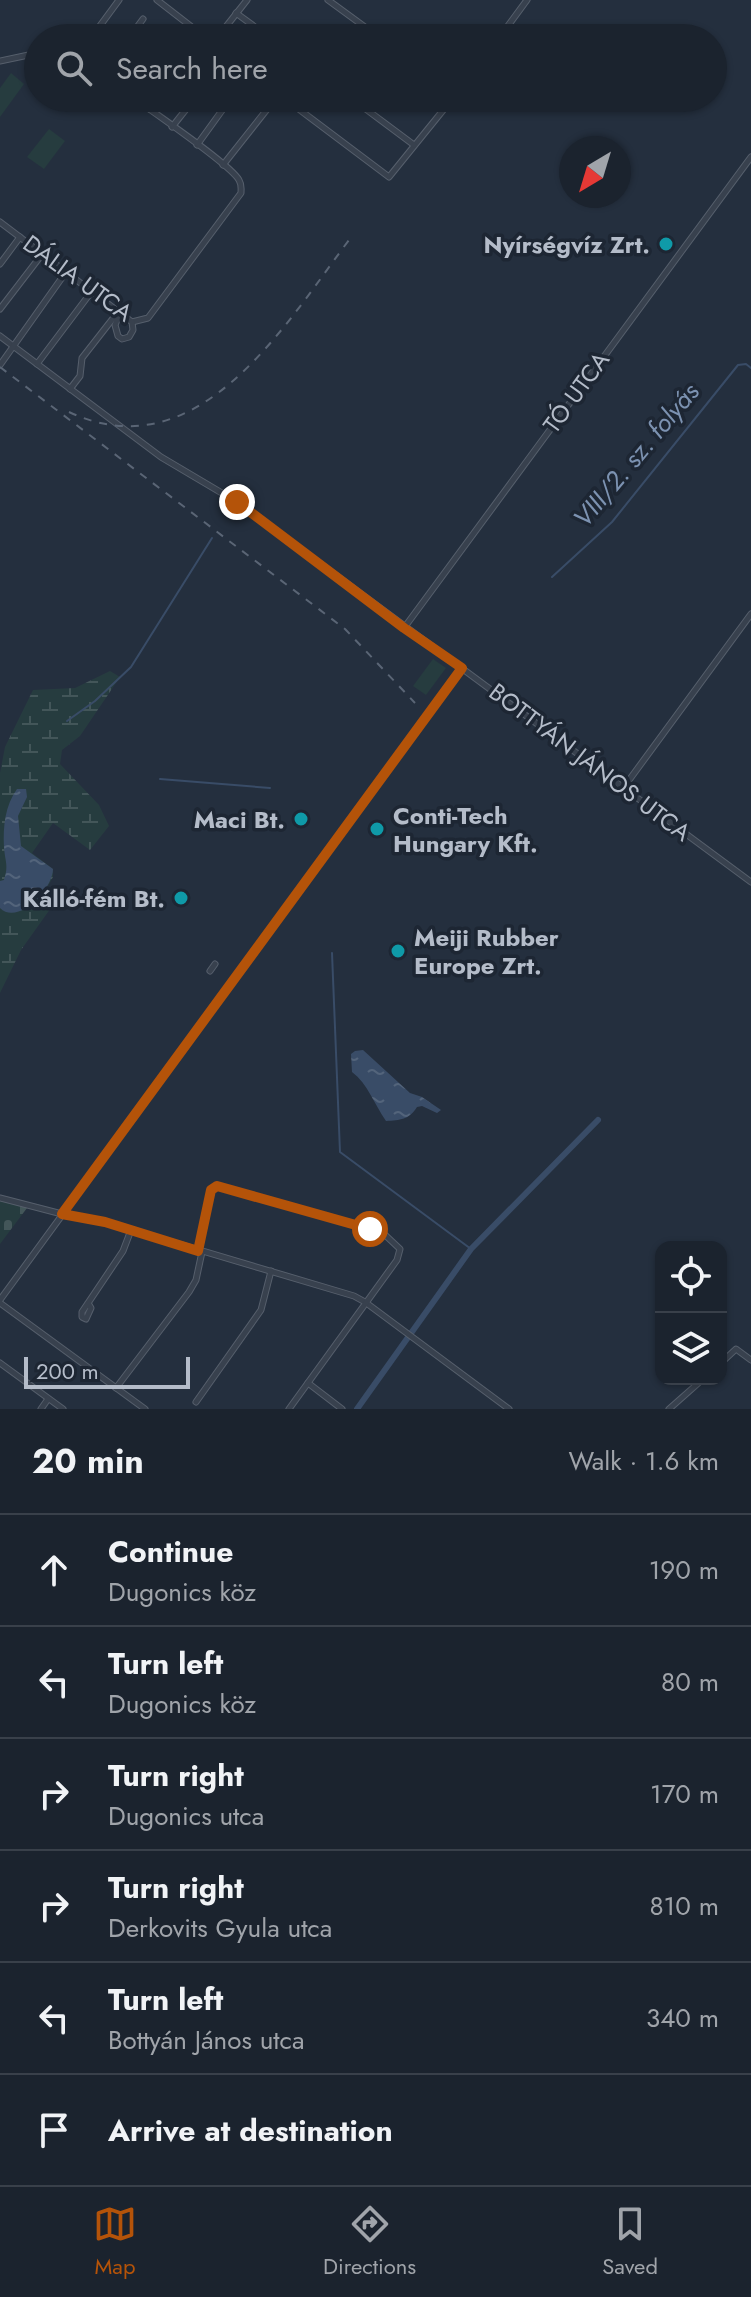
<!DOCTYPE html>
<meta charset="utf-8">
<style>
body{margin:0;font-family:Jost,sans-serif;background:#242b36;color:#f1f3f6}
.controls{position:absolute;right:24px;bottom:24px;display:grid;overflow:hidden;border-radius:16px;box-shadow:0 2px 6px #0004}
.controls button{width:72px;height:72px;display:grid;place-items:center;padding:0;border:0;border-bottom:2px solid #39404a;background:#1b232e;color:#f1f3f6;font:40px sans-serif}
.compass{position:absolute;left:559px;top:136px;width:72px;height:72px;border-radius:50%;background:#1b232e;box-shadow:0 2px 6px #0004;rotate:218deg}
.scale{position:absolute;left:24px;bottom:20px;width:166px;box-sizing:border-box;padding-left:8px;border:4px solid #b4bcc9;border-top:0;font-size:22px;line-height:28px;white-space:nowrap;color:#b4bcc9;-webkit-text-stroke:6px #1d2633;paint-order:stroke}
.stop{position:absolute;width:24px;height:24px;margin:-18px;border:6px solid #b45309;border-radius:50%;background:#fff}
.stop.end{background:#b45309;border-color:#fff;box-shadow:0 2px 8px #0008}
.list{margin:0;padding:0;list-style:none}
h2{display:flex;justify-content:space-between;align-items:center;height:104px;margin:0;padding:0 32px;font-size:34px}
h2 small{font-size:26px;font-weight:400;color:#a0a4aa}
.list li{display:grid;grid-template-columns:52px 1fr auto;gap:24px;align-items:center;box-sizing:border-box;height:112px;padding:0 32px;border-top:2px solid #39404a}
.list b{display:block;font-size:30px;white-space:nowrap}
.list p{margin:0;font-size:26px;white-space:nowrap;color:#a0a4aa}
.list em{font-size:26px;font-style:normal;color:#a0a4aa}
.icon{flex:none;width:44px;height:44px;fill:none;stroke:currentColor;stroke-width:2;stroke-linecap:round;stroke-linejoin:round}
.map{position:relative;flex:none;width:751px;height:1409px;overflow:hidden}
.search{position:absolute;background:#1b232e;box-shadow:0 2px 6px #0004;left:24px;right:24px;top:24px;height:88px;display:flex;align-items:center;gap:20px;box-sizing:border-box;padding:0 28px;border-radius:44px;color:#a0a4aa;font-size:30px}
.sheet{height:776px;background:#1b232e}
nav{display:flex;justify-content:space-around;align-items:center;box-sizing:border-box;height:112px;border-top:2px solid #39404a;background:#1b232e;font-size:22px;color:#a0a4aa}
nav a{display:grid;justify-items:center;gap:4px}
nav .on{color:#b45309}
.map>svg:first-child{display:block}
</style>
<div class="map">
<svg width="751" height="1409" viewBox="0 0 751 1409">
<defs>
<pattern id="wetland-marsh" width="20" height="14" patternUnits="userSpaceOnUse" patternTransform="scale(2)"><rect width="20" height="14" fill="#263c3f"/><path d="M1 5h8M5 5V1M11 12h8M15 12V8" fill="none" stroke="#435659"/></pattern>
<pattern id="cemetery-stones" width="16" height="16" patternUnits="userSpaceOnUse" patternTransform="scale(2)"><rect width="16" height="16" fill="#263c3f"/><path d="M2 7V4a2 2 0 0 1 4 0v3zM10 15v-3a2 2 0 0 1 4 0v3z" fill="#435659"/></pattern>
<pattern id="water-ripples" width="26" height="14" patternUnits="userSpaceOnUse" patternTransform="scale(2)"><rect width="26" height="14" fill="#394c67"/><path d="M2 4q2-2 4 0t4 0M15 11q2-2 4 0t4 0" fill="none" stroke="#53647b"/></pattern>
</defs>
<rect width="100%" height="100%" fill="#242f3e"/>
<polygon fill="url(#wetland-marsh)" points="110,671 120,677 80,736 62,750 60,764 99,805 109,826 90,850 53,823 32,853 53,869 53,877 42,897 53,905 21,950 0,993 0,773 5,747 33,690 75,688"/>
<polygon fill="url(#cemetery-stones)" points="0,1200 27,1208 0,1244"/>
<g fill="#263c3f">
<polygon points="11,73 24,84 0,117 0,88"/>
<polygon points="49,129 65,141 44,169 27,157"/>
<polygon points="433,659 446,668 426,695 413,686"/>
</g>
<g fill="url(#water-ripples)">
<path d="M17 789H26L27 797 18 816 21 846 53 869C53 889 18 926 0 908V881L4 880C9 865 5 862 4 847 3 826 5 806 17 789Z"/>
<path d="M363 1050 410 1093 422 1097 441 1110 437 1113 422 1106 417 1107C409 1120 400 1120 386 1121 374 1104 368 1084 352 1072L351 1054 355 1051Z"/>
</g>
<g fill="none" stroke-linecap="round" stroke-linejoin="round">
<g stroke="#394c67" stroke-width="2">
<polyline points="552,577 612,522 738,365 746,364 751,368"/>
<polyline points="67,721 95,701 131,667 212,538"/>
<polyline points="160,779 270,788"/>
<polyline points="332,953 340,1152 471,1249"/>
</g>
<polyline stroke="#394c67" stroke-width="6" points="357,1409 471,1249 598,1120"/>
<g stroke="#565f6c" stroke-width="7">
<g id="street">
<polyline points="157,0 206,38"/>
<polyline points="328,0 380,38"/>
<polyline points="236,13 270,38"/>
<polyline points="91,38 119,0"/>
<polyline points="129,38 143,19"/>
<polyline points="217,38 247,0"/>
<polyline points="499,38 527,0"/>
<polyline points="0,61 38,53"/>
<polyline points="284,98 389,177 453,98"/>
<polyline points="351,98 414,145"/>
<polyline points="149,109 157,98"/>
<polyline points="172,127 195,98"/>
<polyline points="197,145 231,98"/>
<polyline points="223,165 276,98"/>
<path d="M0 222 132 322 148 318 241 193C241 188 242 185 239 180 230 164 154 113 134 98"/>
<polyline points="0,264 20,237"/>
<polyline points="0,309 43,253"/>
<polyline points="120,313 115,325 118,336 122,339 129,337 133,330 132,322"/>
<polyline points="0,336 161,457 237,502 751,882"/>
<polyline points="37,364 92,291"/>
<polyline points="0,365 66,272"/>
<polyline points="70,389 80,376 82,358 118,312"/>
<polyline points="404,628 751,157"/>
<polyline points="624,787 751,614"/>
<polyline points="210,971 215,964"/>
<polyline points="0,1198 62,1214 105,1222 354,1296 365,1302 509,1409"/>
<polyline points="198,1251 211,1190 217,1186 383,1233 400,1249 397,1260 289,1409"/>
<polyline points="0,1300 462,668"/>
<polyline points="0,1303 145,1409"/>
<polyline points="88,1303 91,1308 86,1319 82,1317 82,1312 123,1251 131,1230"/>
<polyline points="0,1363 63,1409"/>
<polyline points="721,1363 736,1349 751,1360"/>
<polyline points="308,1383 342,1409"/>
<polyline points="116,1388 189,1292 196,1280 202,1252"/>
<polyline points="196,1402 261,1310 271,1271"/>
<polyline points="41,1409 48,1399"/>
<polyline points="669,1409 703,1379"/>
</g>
</g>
<use href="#street" stroke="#38414e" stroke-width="5"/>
<g stroke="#5a6575" stroke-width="2" stroke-dasharray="8 8" stroke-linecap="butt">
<polyline points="0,367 345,629 415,703"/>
<path d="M69 412C199 473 286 323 352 236"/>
</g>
</g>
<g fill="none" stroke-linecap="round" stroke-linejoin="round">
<polyline stroke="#b45309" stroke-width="10" points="237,502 404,628 462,668 62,1214 105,1222 198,1251 211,1190 217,1186 370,1229"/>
</g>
<g fill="#0f9aa8" stroke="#1d2633" stroke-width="3">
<circle cx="666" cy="244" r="8"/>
<circle cx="301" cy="819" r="8"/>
<circle cx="377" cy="829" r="8"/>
<circle cx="181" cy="898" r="8"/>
<circle cx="398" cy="951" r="8"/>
</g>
<g text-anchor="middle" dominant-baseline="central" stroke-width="7" stroke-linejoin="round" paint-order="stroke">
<g font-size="24" font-weight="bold" fill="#b4bcc9" stroke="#1d2633" text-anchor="end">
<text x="650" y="244">Nyírségvíz Zrt.</text>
<text x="393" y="815" text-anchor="start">Conti-Tech<tspan x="393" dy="28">Hungary Kft.</tspan></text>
<text x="285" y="819">Maci Bt.</text>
<text x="165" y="898">Kálló-fém Bt.</text>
<text x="414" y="937" text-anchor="start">Meiji Rubber<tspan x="414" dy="28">Europe Zrt.</tspan></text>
</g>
<g font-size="24" fill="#b4bcc9" stroke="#1d2633">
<text transform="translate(78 278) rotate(36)">DÁLIA UTCA</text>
<text transform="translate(576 392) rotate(-54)">TÓ UTCA</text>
<text transform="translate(590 762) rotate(37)">BOTTYÁN JÁNOS UTCA</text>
</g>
<g font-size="26" font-style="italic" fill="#7c92b1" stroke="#1d2633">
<text transform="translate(636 455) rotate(-50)">VIII/2. sz. folyás</text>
</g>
</g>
</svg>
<div class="controls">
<button><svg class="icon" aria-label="locate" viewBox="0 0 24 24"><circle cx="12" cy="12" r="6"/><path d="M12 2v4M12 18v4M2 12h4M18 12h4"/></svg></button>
<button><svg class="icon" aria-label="layers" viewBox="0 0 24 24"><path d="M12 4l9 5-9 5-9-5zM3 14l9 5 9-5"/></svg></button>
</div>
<svg class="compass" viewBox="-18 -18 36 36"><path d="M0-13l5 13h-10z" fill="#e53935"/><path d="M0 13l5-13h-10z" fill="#a0a4aa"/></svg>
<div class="scale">200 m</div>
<div class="stop" style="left:370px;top:1229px"></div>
<div class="stop end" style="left:237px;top:502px"></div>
<div class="search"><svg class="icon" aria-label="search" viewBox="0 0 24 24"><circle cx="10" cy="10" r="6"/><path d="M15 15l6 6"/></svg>Search here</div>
</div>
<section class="sheet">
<h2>20 min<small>Walk · 1.6 km</small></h2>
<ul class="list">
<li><svg class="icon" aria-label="ahead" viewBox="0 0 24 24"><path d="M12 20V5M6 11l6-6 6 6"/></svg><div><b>Continue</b><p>Dugonics köz</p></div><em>190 m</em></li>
<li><svg class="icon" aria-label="left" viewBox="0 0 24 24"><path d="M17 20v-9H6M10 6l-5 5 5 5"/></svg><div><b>Turn left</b><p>Dugonics köz</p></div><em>80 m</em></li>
<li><svg class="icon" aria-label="right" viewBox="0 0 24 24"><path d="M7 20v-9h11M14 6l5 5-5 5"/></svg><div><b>Turn right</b><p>Dugonics utca</p></div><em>170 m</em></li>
<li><svg class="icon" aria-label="right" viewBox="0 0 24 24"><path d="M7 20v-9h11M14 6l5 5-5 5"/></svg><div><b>Turn right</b><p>Derkovits Gyula utca</p></div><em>810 m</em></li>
<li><svg class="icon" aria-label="left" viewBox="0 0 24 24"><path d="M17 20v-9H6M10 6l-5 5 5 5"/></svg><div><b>Turn left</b><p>Bottyán János utca</p></div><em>340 m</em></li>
<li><svg class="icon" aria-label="arrive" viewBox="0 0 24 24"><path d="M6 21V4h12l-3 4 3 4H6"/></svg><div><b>Arrive at destination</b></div></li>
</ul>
</section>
<nav>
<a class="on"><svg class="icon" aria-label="map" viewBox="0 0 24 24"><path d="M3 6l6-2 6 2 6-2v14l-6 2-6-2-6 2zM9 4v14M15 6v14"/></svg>Map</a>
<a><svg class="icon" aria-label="directions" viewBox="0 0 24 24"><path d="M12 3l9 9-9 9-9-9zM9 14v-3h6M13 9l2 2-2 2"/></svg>Directions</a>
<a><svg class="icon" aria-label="saved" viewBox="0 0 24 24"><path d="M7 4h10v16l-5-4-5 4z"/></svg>Saved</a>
</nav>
